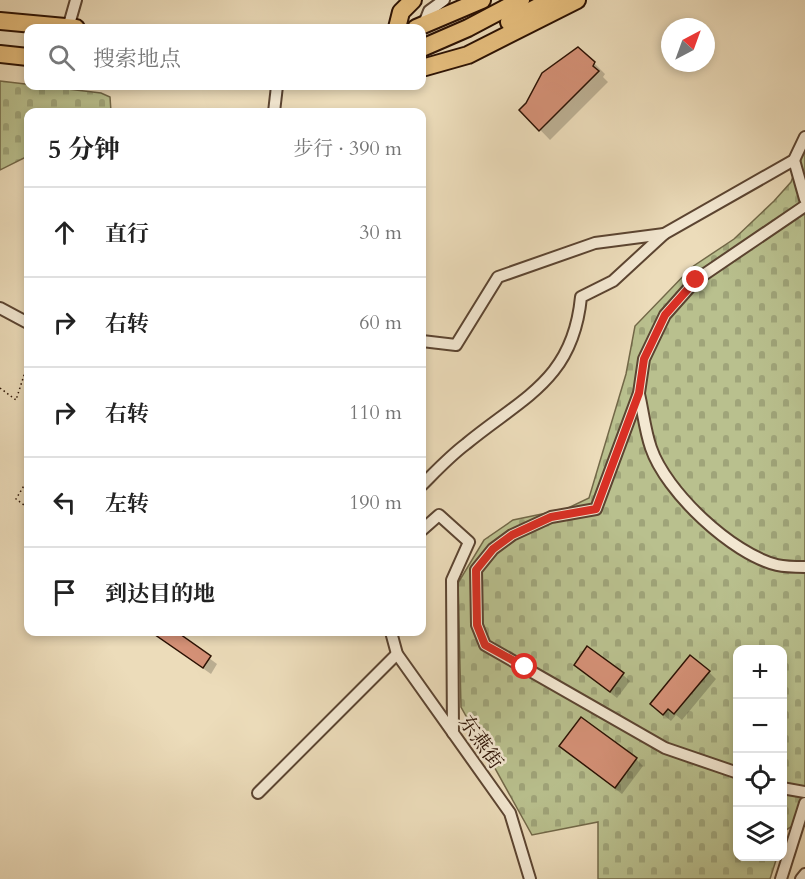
<!DOCTYPE html>
<html lang="zh">
<meta charset="utf-8">
<style>
body{margin:0;font-family:Cardo,"Noto Serif SC",serif;background:#f6f6f6;color:#222}
.controls{position:absolute;right:18px;bottom:18px;display:grid;overflow:hidden;border-radius:12px;box-shadow:0 3px 9px #0003}
.controls button{width:54px;height:54px;display:grid;place-items:center;padding:0;border:0;border-bottom:2px solid #e0e0e0;background:#fff;color:#222;font:30px sans-serif}
.compass{position:absolute;left:661px;top:18px;width:54px;height:54px;border-radius:50%;background:#fff;box-shadow:0 3px 9px #0003;rotate:41deg}
.stop{position:absolute;width:18px;height:18px;margin:-14px;border:4px solid #d93025;border-radius:50%;background:#fff}
.stop.end{background:#d93025;border-color:#fff;box-shadow:0 2px 6px #0008}
.list{margin:0;padding:0;list-style:none}
h2{display:flex;justify-content:space-between;align-items:center;height:78px;margin:0;padding:0 24px;font-size:26px}
h2 small{font-size:20px;font-weight:400;color:#767676}
.list li{display:grid;grid-template-columns:39px 1fr auto;gap:18px;align-items:center;box-sizing:border-box;height:90px;padding:0 24px;border-top:2px solid #e0e0e0}
.list b{display:block;font-size:22px;white-space:nowrap}
.list em{font-size:20px;font-style:normal;color:#767676}
.icon{flex:none;width:33px;height:33px;fill:none;stroke:currentColor;stroke-width:2;stroke-linecap:round;stroke-linejoin:round}
.map{position:relative;flex:none;width:805px;height:879px;overflow:hidden}
.search{position:absolute;background:#fff;box-shadow:0 3px 9px #0003;left:24px;top:24px;width:402px;height:66px;display:flex;align-items:center;gap:15px;box-sizing:border-box;padding:0 21px;border-radius:12px;color:#767676;font-size:22px}
.panel{position:absolute;background:#fff;box-shadow:0 3px 9px #0003;left:24px;top:108px;width:402px;height:528px;border-radius:12px}
.map>svg:first-child{display:block}
</style>
<div class="map">
<svg width="805" height="879" viewBox="0 0 805 879">
<defs>
<pattern id="cemetery-stones" width="16" height="16" patternUnits="userSpaceOnUse" patternTransform="scale(1.5)"><rect width="16" height="16" fill="#b9c08e"/><path d="M2 7V4a2 2 0 0 1 4 0v3zM10 15v-3a2 2 0 0 1 4 0v3z" fill="#9fa479"/></pattern>
</defs>
<rect width="100%" height="100%" fill="#ecdcba"/>
<filter id="stains"><feTurbulence type="fractalNoise" baseFrequency=".00333" numOctaves="4"/><feColorMatrix values="0 0 0 0 .2 0 0 0 0 .09 0 0 0 0 .02 0 0 0 .5 -.17"/></filter>
<radialGradient id="worn" r=".72"><stop offset=".6" stop-color="#630" stop-opacity="0"/><stop offset="1" stop-color="#630" stop-opacity=".3"/></radialGradient>
<g fill="url(#cemetery-stones)" stroke="#726848" stroke-width="1.5">
<polygon points="0,81 101,93 110,97 111,112 28,112 28,156 0,170"/>
<polygon points="805,144 805,818 786,830 783,841 782,650 738,650 738,856 777,857 770,879 598,879 598,822 532,835 461,707 458,583 484,540 513,520 566,509 589,498 626,374 635,326 692,267 734,239 774,201 791,182"/>
</g>
<g fill="#0003">
<polygon points="594,63 605,74 603,77 608,82 550,140 521,110"/>
<polygon points="151,632 174,632 217,664 211,674"/>
<polygon points="575,665 623,675 630,681 617,698"/>
<polygon points="709,672 716,679 682,720 676,715 671,721 659,711"/>
<polygon points="561,746 636,759 643,766 622,794"/>
</g>
<g fill="#d59177" stroke="#2b1103" stroke-width="1.5">
<polygon points="578,47 595,62 593,66 599,71 539,131 519,110 526,103 542,73"/>
<polygon points="151,632 177,632 211,656 203,668"/>
<polygon points="587,646 624,673 610,692 574,665"/>
<polygon points="690,655 710,671 674,714 668,709 663,715 650,704"/>
<polygon points="581,717 637,758 615,788 559,746"/>
</g>
<g fill="none" stroke-linecap="round" stroke-linejoin="round">
<g stroke="#5b4431" stroke-width="14">
<g id="minor">
<polyline points="423,26 429,11 444,0"/>
<polyline points="68,28 76,0"/>
<polyline points="274,112 277,86"/>
<polyline points="794,160 805,199"/>
<polyline points="0,308 28,323"/>
<polyline points="422,341 456,345 498,277 595,243 664,234 794,160 805,137"/>
<path d="M639 394C643 411 645 431 651 448 666 492 732 554 777 565 786 567 796 567 805 567"/>
<path d="M422 485C436 471 450 456 466 444 523 397 573 380 581 297L613 281 664 234"/>
<polyline points="422,530 439,515 469,542 452,580 453,733"/>
<polyline points="391,632 397,654 510,813 530,879"/>
<polyline points="738,773 665,748 485,645 477,625 476,570 493,549 512,535 551,517 596,509 639,393 644,359 665,315 696,280 805,206"/>
<polyline points="782,788 805,792"/>
<polyline points="258,793 397,654"/>
<polyline points="781,879 805,803"/>
<polyline points="801,879 805,874"/>
</g>
</g>
<g stroke="#2b1103" stroke-width="20">
<g id="trunk">
<polyline points="0,21 76,28"/>
<polyline points="509,22 551,0"/>
<polyline points="397,28 401,12 413,0"/>
<polyline points="416,28 482,0"/>
<polyline points="422,48 468,28 521,0"/>
<polyline points="0,54 28,57"/>
<polyline points="422,68 468,55 577,0"/>
</g>
</g>
<g stroke="#2b1103" stroke-width="1.5" stroke-dasharray="1.5 3" stroke-linecap="butt">
<polyline points="0,388 16,400 28,363"/>
<polyline points="28,479 16,499 28,508"/>
</g>
<use href="#minor" stroke="#f3e8d2" stroke-width="10"/>
<use href="#trunk" stroke="#e6be7d" stroke-width="16"/>
</g>
<g fill="none" stroke-linecap="round" stroke-linejoin="round">
<polyline stroke="#d93025" stroke-width="8" points="525,667 485,645 477,625 476,570 493,549 512,535 551,517 596,509 639,393 644,359 665,315 696,280"/>
</g>
<g text-anchor="middle" dominant-baseline="central" stroke-width="5" stroke-linejoin="round" paint-order="stroke">
<g font-size="20" fill="#2b1103" stroke="#f3e8d2">
<text transform="translate(481 742) rotate(55)">东燕街</text>
</g>
</g>
<rect width="100%" height="100%" filter="url(#stains)"/>
<rect width="100%" height="100%" fill="url(#worn)"/>
</svg>
<div class="controls">
<button>+</button>
<button>−</button>
<button><svg class="icon" aria-label="locate" viewBox="0 0 24 24"><circle cx="12" cy="12" r="6"/><path d="M12 2v4M12 18v4M2 12h4M18 12h4"/></svg></button>
<button><svg class="icon" aria-label="layers" viewBox="0 0 24 24"><path d="M12 4l9 5-9 5-9-5zM3 14l9 5 9-5"/></svg></button>
</div>
<svg class="compass" viewBox="-18 -18 36 36"><path d="M0-13l5 13h-10z" fill="#e53935"/><path d="M0 13l5-13h-10z" fill="#767676"/></svg>
<div class="stop" style="left:525px;top:667px"></div>
<div class="stop end" style="left:696px;top:280px"></div>
<div class="search"><svg class="icon" aria-label="search" viewBox="0 0 24 24"><circle cx="10" cy="10" r="6"/><path d="M15 15l6 6"/></svg>搜索地点</div>
<section class="panel">
<h2>5 分钟<small>步行 · 390 m</small></h2>
<ul class="list">
<li><svg class="icon" aria-label="ahead" viewBox="0 0 24 24"><path d="M12 20V5M6 11l6-6 6 6"/></svg><div><b>直行</b></div><em>30 m</em></li>
<li><svg class="icon" aria-label="right" viewBox="0 0 24 24"><path d="M7 20v-9h11M14 6l5 5-5 5"/></svg><div><b>右转</b></div><em>60 m</em></li>
<li><svg class="icon" aria-label="right" viewBox="0 0 24 24"><path d="M7 20v-9h11M14 6l5 5-5 5"/></svg><div><b>右转</b></div><em>110 m</em></li>
<li><svg class="icon" aria-label="left" viewBox="0 0 24 24"><path d="M17 20v-9H6M10 6l-5 5 5 5"/></svg><div><b>左转</b></div><em>190 m</em></li>
<li><svg class="icon" aria-label="arrive" viewBox="0 0 24 24"><path d="M6 21V4h12l-3 4 3 4H6"/></svg><div><b>到达目的地</b></div></li>
</ul>
</section>
</div>
